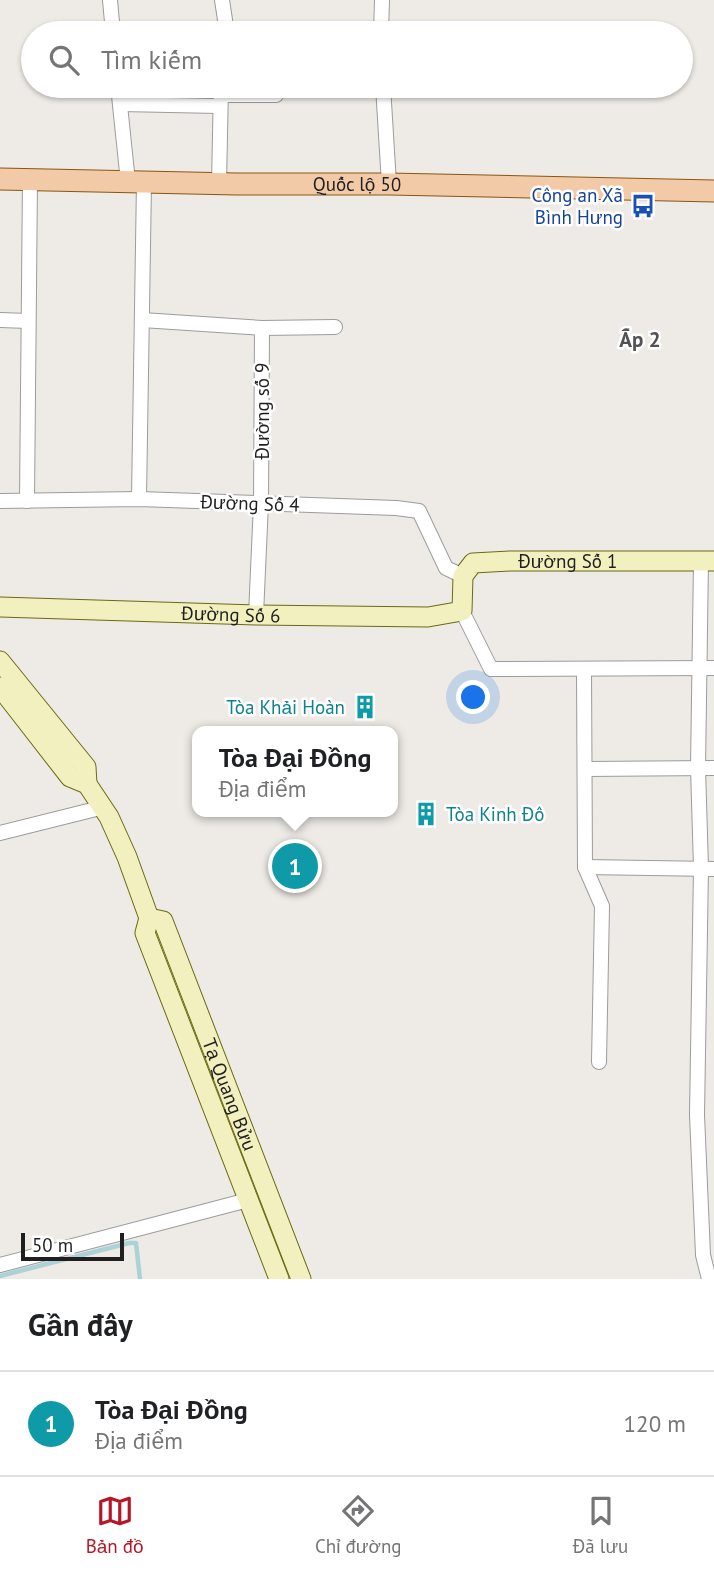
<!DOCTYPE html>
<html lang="vi">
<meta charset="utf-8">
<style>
body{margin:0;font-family:"PT Sans",sans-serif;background:#f6f6f6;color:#202124}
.scale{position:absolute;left:21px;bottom:18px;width:103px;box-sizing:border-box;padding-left:7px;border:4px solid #1f1f1f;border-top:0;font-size:19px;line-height:24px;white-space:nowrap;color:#1f1f1f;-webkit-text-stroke:5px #fff;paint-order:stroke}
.you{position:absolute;left:474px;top:698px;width:24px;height:24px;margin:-18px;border:5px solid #fff;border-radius:50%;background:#1a73e8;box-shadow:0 0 0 10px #1a73e833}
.badge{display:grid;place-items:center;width:46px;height:46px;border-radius:50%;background:#b71627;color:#fff;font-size:23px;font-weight:700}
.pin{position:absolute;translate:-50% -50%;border:4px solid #fff;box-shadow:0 2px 7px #0006}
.popup{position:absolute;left:192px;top:726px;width:206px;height:91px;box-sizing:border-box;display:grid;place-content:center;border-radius:14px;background:#fff;filter:drop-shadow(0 2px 5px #0005);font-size:23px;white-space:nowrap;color:#757577}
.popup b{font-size:26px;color:#202124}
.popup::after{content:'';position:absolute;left:50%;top:100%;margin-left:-14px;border:14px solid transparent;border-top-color:#fff}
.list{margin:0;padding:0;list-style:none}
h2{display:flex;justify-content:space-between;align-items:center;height:91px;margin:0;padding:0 28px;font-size:30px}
h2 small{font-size:23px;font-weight:400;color:#757577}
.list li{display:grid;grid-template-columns:46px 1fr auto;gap:21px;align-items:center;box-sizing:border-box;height:105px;padding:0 28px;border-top:2px solid #e0e0e0}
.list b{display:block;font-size:26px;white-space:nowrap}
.list p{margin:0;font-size:23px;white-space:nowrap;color:#757577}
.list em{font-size:23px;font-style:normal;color:#757577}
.icon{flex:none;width:38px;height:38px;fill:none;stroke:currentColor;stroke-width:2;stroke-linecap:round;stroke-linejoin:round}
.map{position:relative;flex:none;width:714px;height:1279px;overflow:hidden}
.search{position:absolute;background:#fff;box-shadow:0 2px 5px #0004;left:21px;right:21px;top:21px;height:77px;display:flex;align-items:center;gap:18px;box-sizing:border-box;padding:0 24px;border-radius:38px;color:#757577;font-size:26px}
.sheet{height:196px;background:#fff}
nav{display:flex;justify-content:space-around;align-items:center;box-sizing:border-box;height:98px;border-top:2px solid #e0e0e0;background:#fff;font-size:19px;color:#757577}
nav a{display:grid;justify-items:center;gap:4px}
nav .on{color:#b71627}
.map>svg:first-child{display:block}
</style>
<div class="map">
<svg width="714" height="1279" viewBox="0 0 714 1279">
<rect width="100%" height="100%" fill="#eeebe6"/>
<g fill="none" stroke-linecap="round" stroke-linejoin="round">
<polyline stroke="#abd2d7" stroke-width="4.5" points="0,1276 129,1243 136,1243 140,1279"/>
<g stroke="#9c9c9c" stroke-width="16">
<g id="street">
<polyline points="110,0 113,33"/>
<polyline points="222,0 227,33"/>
<polyline points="381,33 382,0"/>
<polyline points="118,86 128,182"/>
<polyline points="383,86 389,184"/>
<polyline points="220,95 276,95"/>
<polyline points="120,104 219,106"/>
<polyline points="219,184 221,86"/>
<polyline points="0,320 28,321"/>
<polyline points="142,320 262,328 261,503 256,615"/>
<polyline points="262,328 335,327"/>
<polyline points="139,499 144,182"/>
<polyline points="0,501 139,499 396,508 419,511 446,568 463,576"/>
<polyline points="27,501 30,179"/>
<polyline points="701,561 698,768 701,868 697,1115 703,1255 709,1279"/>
<polyline points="462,611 491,669 714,668"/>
<polyline points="584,669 585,867 602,906 599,1062"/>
<polyline points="585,769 714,768"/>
<polyline points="0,833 104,807"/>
<polyline points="585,867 714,869"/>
<polyline points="0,1265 248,1200"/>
</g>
</g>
<g stroke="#6a6a11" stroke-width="21">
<g id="secondary">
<path id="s1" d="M0 607 256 615 428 617 462 611 463 576 473 563 510 561H714"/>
<polyline points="0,661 86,767 87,784"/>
<polyline points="0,687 70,777 87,784 109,817 127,857 149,918 145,933 279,1279"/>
<path id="s2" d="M149 918 163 921 301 1279"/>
</g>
</g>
<g stroke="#895511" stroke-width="23">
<g id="primary">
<path id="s3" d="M0 179 237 184H389L714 191"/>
</g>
</g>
<use href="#street" stroke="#fff" stroke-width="14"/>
<use href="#secondary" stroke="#f3f0c0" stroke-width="19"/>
<use href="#primary" stroke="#f2caa8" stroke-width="21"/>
</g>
<defs>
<g id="bus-bare" transform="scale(1.89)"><path d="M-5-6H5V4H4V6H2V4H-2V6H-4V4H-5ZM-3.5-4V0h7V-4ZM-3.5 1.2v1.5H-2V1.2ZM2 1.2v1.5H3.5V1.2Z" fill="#1a4fb4" stroke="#fff" stroke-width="2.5" paint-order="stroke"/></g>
<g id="building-bare" transform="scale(1.89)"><path d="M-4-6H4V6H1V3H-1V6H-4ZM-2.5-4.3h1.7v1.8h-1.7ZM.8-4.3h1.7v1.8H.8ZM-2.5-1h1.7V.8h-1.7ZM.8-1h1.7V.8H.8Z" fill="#0f9aa8" stroke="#fff" stroke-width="2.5" paint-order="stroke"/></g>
</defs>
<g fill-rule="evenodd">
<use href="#bus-bare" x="643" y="206"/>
<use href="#building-bare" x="365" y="707"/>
<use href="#building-bare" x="426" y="814"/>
</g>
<g text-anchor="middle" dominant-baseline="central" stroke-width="5" stroke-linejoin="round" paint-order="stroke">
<g font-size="19" fill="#1f1f1f" stroke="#fff">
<text stroke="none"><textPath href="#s3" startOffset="357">Quốc lộ 50</textPath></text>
<text transform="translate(262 411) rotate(-90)">Đường số 9</text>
<text transform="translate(250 503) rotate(2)">Đường Số 4</text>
<text stroke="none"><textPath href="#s1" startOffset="609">Đường Số 1</textPath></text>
<text stroke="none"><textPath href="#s1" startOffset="231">Đường Số 6</textPath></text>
<text stroke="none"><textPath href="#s2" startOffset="200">Tạ Quang Bửu</textPath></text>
</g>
<g font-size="19" fill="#164399" stroke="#fff" text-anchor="end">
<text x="623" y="195">Công an Xã<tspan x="623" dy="22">Bình Hưng</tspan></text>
</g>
<g font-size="19" fill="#0d838f" stroke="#fff" text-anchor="end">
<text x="345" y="707">Tòa Khải Hoàn</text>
<text x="446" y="814" text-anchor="start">Tòa Kinh Đô</text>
</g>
<g font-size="21" font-weight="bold" fill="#525252" stroke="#fff">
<text x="640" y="339">Ấp 2</text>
</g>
</g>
</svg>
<div class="scale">50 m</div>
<div class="you"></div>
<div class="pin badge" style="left:295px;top:866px;background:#0f9aa8">1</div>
<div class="popup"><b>Tòa Đại Đồng</b>Địa điểm</div>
<div class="search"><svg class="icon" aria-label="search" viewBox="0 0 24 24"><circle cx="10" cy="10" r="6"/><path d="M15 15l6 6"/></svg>Tìm kiếm</div>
</div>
<section class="sheet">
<h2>Gần đây<small></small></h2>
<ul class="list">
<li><span class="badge" style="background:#0f9aa8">1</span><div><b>Tòa Đại Đồng</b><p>Địa điểm</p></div><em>120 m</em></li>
</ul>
</section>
<nav>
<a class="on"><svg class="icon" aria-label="map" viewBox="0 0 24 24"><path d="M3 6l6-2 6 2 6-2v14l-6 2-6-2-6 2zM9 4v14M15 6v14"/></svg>Bản đồ</a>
<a><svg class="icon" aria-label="directions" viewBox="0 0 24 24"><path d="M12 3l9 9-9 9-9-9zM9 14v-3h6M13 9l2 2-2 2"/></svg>Chỉ đường</a>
<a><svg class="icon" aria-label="saved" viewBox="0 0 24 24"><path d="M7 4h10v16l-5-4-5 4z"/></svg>Đã lưu</a>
</nav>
